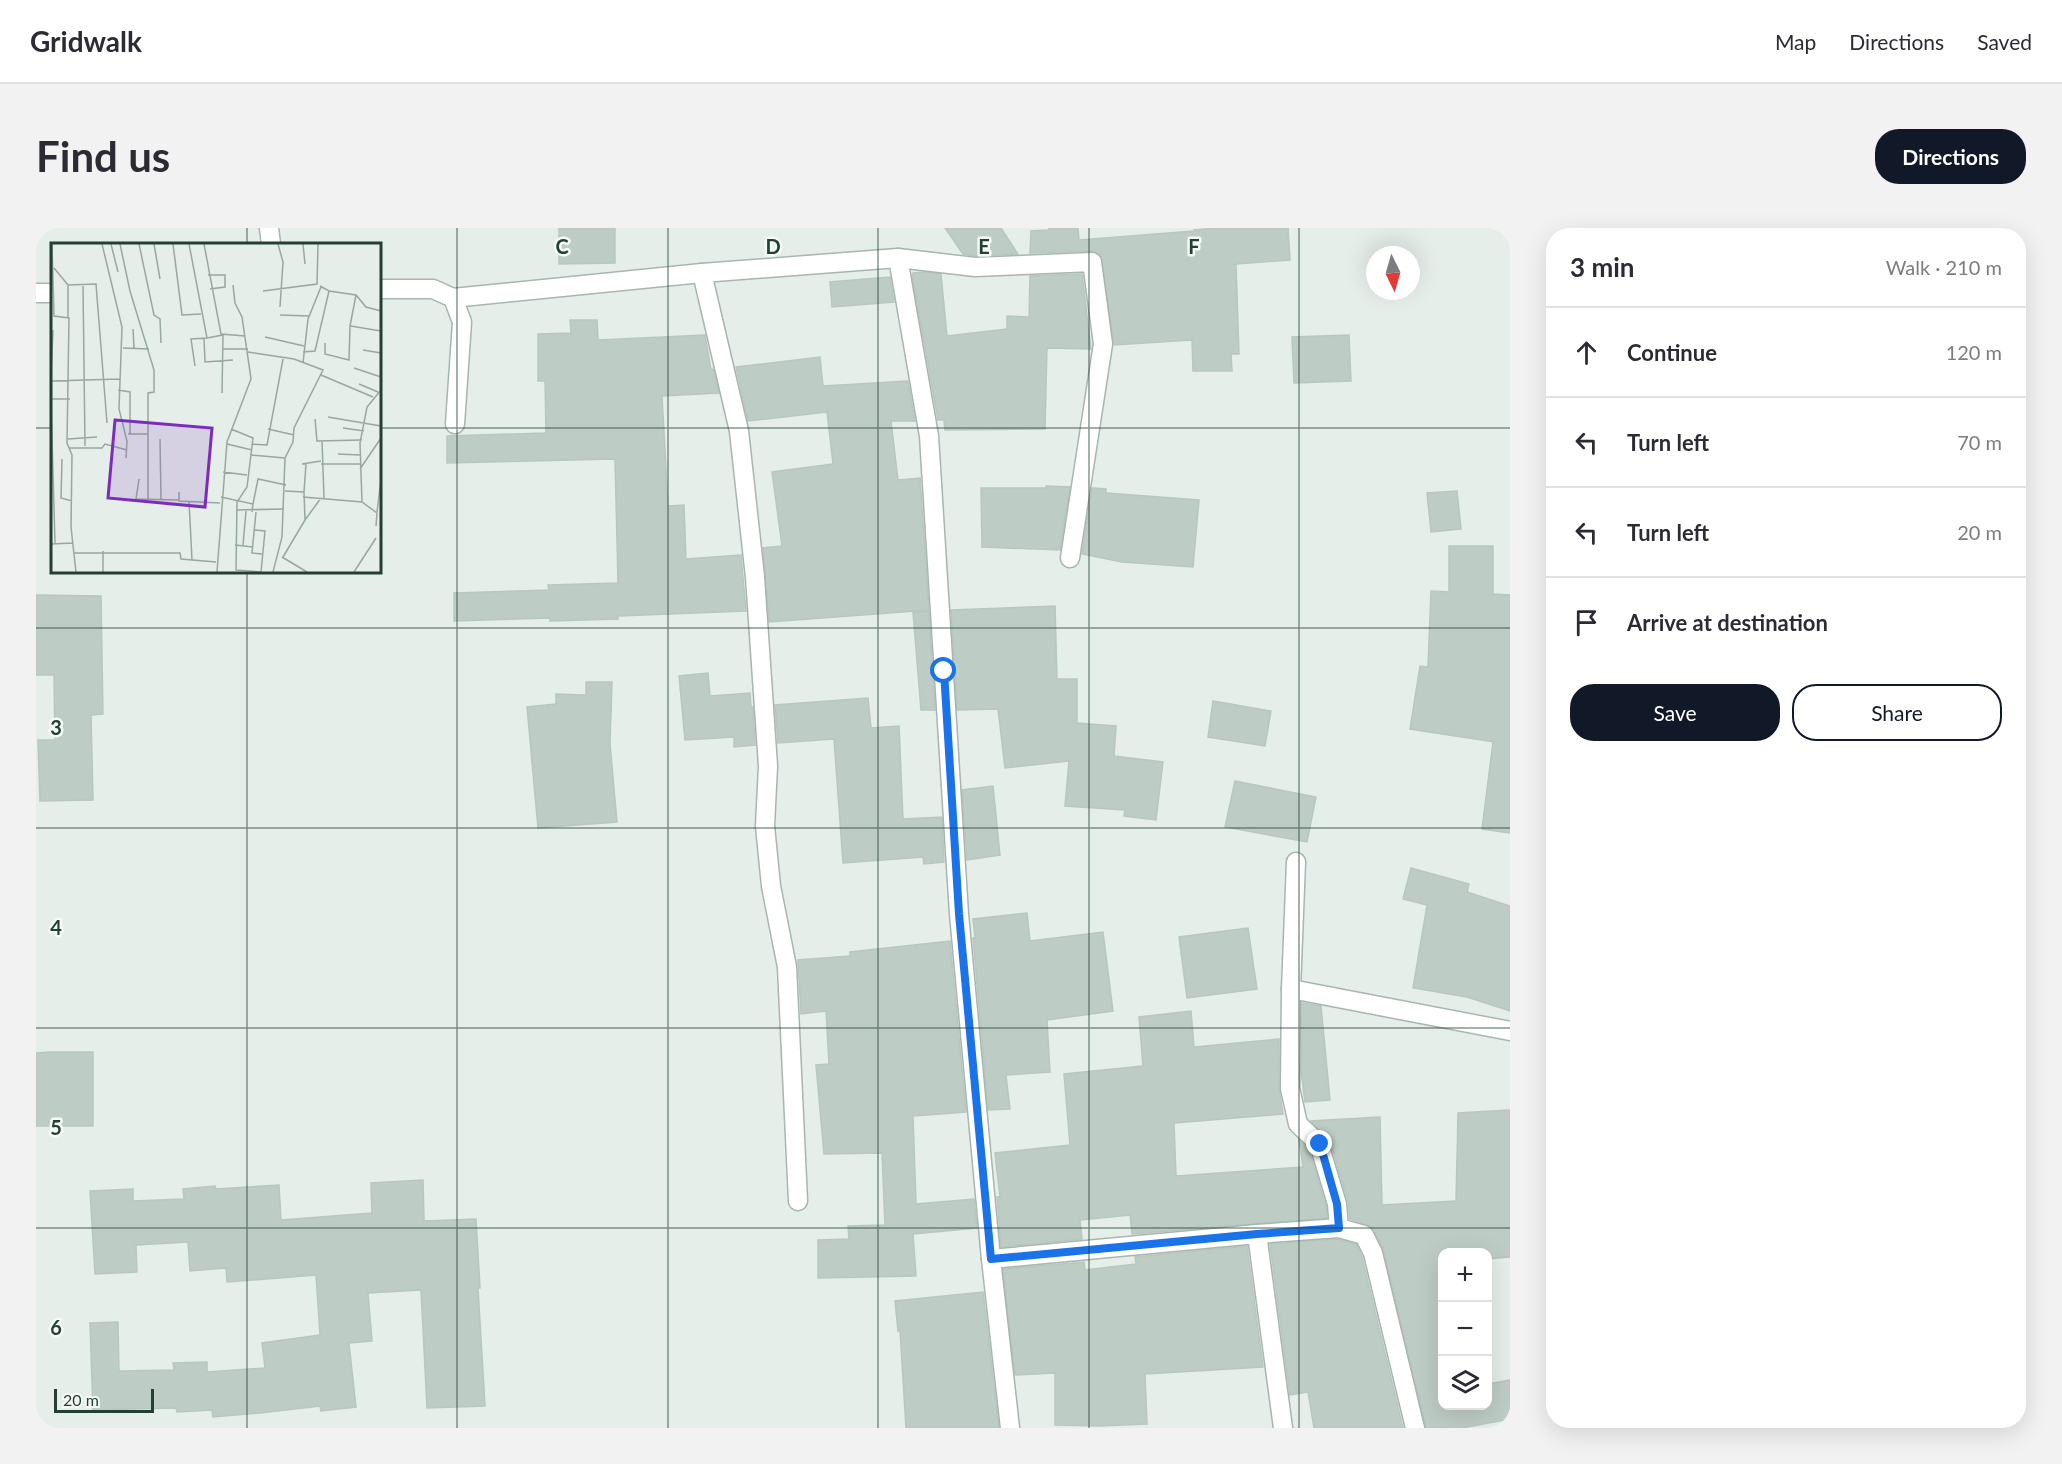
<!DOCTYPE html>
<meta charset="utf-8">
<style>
body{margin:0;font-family:Lato,sans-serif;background:#f2f2f3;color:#2b2b33}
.controls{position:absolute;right:18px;bottom:18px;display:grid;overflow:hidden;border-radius:12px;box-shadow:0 6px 24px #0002}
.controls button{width:54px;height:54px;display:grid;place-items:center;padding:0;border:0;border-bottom:2px solid #e1e1e2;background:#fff;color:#2b2b33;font:30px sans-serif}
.compass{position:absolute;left:1330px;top:18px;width:54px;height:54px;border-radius:50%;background:#fff;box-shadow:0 6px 24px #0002;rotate:175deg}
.scale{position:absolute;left:18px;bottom:15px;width:100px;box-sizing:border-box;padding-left:6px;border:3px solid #234035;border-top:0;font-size:16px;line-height:21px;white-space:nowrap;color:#234035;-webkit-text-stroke:4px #f5faf7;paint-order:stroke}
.stop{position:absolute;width:18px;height:18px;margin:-14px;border:4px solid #1a73e8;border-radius:50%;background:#fff}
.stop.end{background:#1a73e8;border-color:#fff;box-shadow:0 2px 6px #0008}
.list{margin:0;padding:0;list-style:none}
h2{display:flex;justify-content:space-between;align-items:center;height:78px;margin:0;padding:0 24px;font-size:26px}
h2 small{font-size:20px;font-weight:400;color:#7c7c81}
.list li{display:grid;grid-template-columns:39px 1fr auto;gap:18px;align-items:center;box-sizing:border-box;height:90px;padding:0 24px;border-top:2px solid #e1e1e2}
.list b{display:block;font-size:22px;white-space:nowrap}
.list em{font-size:20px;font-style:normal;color:#7c7c81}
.actions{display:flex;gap:12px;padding:18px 24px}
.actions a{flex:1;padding:14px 0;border:2px solid #111827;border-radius:24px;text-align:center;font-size:21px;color:#111827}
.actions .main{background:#111827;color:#fff}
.icon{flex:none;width:33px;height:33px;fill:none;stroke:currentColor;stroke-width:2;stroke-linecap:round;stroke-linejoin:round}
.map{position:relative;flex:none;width:1474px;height:1200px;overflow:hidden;border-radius:24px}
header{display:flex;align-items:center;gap:36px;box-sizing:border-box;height:84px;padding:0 30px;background:#fff;border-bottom:2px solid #e1e1e2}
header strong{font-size:28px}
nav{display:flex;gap:33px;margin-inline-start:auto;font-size:21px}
.intro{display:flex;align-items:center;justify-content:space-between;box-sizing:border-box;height:144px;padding:0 36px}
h1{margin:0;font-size:42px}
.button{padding:15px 27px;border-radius:24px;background:#111827;color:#fff;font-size:21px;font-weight:700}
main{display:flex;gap:36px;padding:0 36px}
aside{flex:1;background:#fff;border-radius:24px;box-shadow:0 6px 24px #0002}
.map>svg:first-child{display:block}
</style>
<header>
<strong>Gridwalk</strong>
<nav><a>Map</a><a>Directions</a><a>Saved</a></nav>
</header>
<div class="intro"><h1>Find us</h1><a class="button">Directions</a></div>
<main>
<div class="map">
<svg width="1474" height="1200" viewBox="0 0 1474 1200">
<rect width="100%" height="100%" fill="#e5eee9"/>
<g fill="#bdccc4" stroke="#b7c8bf" stroke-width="1.5">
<polygon points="523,0 579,0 579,35 523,36"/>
<polygon points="909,0 965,0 982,26 939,28 927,26"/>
<polygon points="1013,0 1042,0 1043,12 1158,3 1158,2 1181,0 1252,0 1254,32 1200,36 1203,126 1195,126 1196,143 1157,143 1156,112 1078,117 1065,28 1056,23 994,25 995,3 1013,2"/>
<polygon points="888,44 905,46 911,108 971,101 971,88 993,89 994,48 1046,46 1055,121 1011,120 1009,201 909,202 908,192 902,192 876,47 877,45"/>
<polygon points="854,49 858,74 796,79 794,54"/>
<polygon points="534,92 561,92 562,112 669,107 675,142 677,141 683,165 626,168 632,278 648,277 650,331 705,327 710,383 582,388 582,391 514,393 514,390 418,393 418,365 513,362 512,357 582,355 579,231 411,235 411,208 510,205 509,153 502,153 502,106 535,105"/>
<polygon points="1313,107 1315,153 1258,155 1256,109"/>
<polygon points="784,129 787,158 872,153 879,193 855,193 862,252 884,250 893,382 733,394 727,320 746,318 736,244 797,236 791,184 712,193 700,139"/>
<polygon points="1010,258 1034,259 1024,322 946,319 945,260 1010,260"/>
<polygon points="1056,260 1070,261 1070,265 1163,272 1157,339 1086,334 1046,326"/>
<polygon points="1421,263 1425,301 1395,304 1391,265"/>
<polygon points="1413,318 1457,318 1457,366 1474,367 1474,605 1446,601 1457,514 1459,514 1374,501 1384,438 1392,439 1395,363 1413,364"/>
<polygon points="0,367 65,368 67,486 55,487 57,572 4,573 2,512 19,512 18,447 0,447"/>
<polygon points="1019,378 1021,451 1041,451 1041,495 1080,498 1078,528 1127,534 1120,592 1088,588 1089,582 1029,578 1033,533 969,540 962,481 921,482 915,382"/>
<polygon points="893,383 899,482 885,482 877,384"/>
<polygon points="672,445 674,468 714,465 715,479 717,479 719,517 698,519 698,509 649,512 643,448"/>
<polygon points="550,454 576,454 574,516 581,594 502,600 491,479 520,476 520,466 550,467"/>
<polygon points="832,470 835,500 863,498 867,591 906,589 908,634 888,636 887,629 807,635 798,511 742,515 739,477"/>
<polygon points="1177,473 1235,483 1229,518 1172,509"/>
<polygon points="1199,553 1280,569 1271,614 1189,599"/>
<polygon points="957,558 964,627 931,632 926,562"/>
<polygon points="1375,640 1433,656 1431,664 1474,678 1474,783 1431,769 1377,760 1391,677 1367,671"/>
<polygon points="991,685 994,713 1067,704 1077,783 1011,792 1014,844 970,847 974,881 952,882 937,710 939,710 937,691"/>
<polygon points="1212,700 1221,761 1151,770 1143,709"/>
<polygon points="914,713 930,884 877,888 880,976 938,971 941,1000 877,1006 880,1048 782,1050 782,1012 813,1011 812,998 849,997 846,925 788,926 780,837 793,836 790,783 765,786 762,732 814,728 814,724"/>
<polygon points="1266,775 1285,778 1294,872 1269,874 1265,843"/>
<polygon points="1155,783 1158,819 1243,811 1243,860 1247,886 1138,895 1140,948 1267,939 1263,912 1273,922 1290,978 1291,990 1096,1006 1094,987 1044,992 1046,1011 965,1019 961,969 964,969 959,925 1034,917 1028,846 1107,838 1103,789"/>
<polygon points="13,824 57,824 57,898 0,898 0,825"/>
<polygon points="1474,882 1474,1029 1452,1031 1452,1024 1407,1024 1407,1178 1452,1178 1452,1156 1474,1152 1474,1191 1426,1200 1390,1200 1347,1020 1335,999 1314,991 1312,973 1294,913 1275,893 1344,889 1346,977 1420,973 1422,885"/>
<polygon points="387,952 388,993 440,991 444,1060 442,1060 449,1178 391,1180 385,1062 332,1065 336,1113 313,1115 320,1179 285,1183 284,1178 224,1185 177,1189 176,1182 141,1184 140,1180 57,1182 54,1095 82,1094 83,1143 138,1142 137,1135 171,1134 171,1144 229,1140 226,1115 284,1107 280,1047 191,1054 190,1040 154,1043 152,1014 100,1017 101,1044 59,1046 54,963 97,961 97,973 148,971 147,961 179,958 180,961 243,957 245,992 336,985 335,955"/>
<polygon points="1302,1011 1320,1016 1326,1029 1367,1200 1278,1200 1272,1164 1254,1167 1234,1016"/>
<polygon points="1211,1018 1227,1139 1109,1146 1111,1196 1063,1198 1019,1197 1019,1145 979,1147 967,1041 1048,1034 1049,1042 1100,1036 1099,1029"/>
<polygon points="947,1064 963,1200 870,1200 864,1102 862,1103 859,1073"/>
</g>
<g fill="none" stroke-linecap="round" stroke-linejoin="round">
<g stroke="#a7b6af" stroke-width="21">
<g id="street">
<polyline points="233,0 235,16"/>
<polyline points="862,30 893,208 923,686 955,1031 974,1200"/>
<polyline points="666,45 703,203 719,349 732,538 729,598 735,658 751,739 762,973"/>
<polyline points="344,61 397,61 417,70 426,94 419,196"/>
<polyline points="0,65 16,65"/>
<polyline points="417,70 666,45 862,30 939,39 1056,34 1067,116 1034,330"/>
<polyline points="1260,634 1255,761 1254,860 1262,896 1283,916 1301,976 1303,1000"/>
<polyline points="1255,761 1474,803"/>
<polyline points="1221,1006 1247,1200"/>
<polyline points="955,1031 1221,1006 1303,1000 1328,1007 1337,1025 1379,1200"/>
</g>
</g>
<use href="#street" stroke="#fff" stroke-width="18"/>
</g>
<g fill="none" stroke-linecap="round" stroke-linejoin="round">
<polyline stroke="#1a73e8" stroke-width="8" points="908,443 923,686 955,1031 1221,1006 1303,1000 1301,976 1284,916"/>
</g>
<path fill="none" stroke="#234035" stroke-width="1.5" stroke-opacity="0.55" d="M211 0V16M421 0V1200M632 0V1200M842 0V1200M1053 0V1200M1263 0V1200M0 200H16M344 200H1474M211 344V1200M0 400H1474M0 600H1474M0 800H1474M0 1000H1474"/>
<g transform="translate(15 15)">
<rect width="330" height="330" fill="#e5eee9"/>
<path fill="none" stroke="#97a8a1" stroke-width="1.5" d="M1 1 3 73 18 75 16 200 21 212 20 284 25 329M51 1 71 84 68 166 76 198 75 215M60 1 67 29M69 1 79 48 103 127V149L97 150V257M88 1 103 72 109 76 110 100M103 1 109 36M122 1 131 72 150 71M138 1 156 95 140 96 144 123M153 1 170 91 194 93M227 1 232 19 229 64M252 1 254 21M3 25 17 42 45 41 56 180M157 32H174V44L159 46M32 43 34 203M269 43 278 48 305 52 315 64 330 68M212 48 266 41 267 1M305 52 299 83 330 88M229 72 258 73M17 74V42M82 86 83 105M214 94 253 103M153 95 154 119 182 117M156 95 172 92 171 150M274 100V111L298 117 299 83M72 105 98 106M172 106H197M312 107 330 110M197 109 243 116 272 127 243 185 242 199 234 215 231 294 222 329M252 109 264 108 278 48M252 120 257 76 270 44M303 125 330 134M0 131 2 87M270 132 322 154M0 138 69 136M308 141 327 149M67 147 79 149V191M0 156H19M0 160 4 300M277 174 330 183M264 176 266 198 311 197M292 185 313 188M180 186 202 195 196 244 186 259 185 327 210 329M217 186 243 192M77 191H97M17 196 46 194M109 196 110 257M271 198 273 255M176 201 201 207M201 201 216 202 232 116M18 205H51L54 201 76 207M287 211 309 212M199 212 234 215M11 216 10 255 21 258M251 221 270 218M270 221H309M309 226 330 195M172 229 196 232M88 236 85 256 127 257M234 248 253 249 254 277 270 255M128 249V258L169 260M253 249 255 221M170 254 202 261 201 269M252 254 311 259 326 270 325 283M138 258 141 317M311 259 309 200 316 164 330 147M202 261 207 236 235 242M185 267 233 266M205 269 201 310 212 311M326 269 330 237M204 287 214 288 210 329M0 301 22 300M184 302 202 304M192 302 195 268M23 310H129L130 316 165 319M231 314 256 329M232 314 254 277M52 329V308M166 329 176 199 200 136 191 74 184 60 182 42M303 329 325 295"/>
<path fill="#7b2cbf" fill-opacity="0.15" stroke="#7b2cbf" stroke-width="3" d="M64 177 161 185 154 264 57 255Z"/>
<rect width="330" height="330" fill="none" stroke="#234035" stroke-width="3"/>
</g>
<g font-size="20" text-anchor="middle" font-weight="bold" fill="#234035" stroke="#f5faf7" stroke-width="5" stroke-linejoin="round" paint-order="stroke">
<text x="526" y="26">C</text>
<text x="737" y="26">D</text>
<text x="948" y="26">E</text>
<text x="1158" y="26">F</text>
<text x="20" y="507">3</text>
<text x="20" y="707">4</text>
<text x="20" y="907">5</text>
<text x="20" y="1107">6</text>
</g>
</svg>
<div class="controls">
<button>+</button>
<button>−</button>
<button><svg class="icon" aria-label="layers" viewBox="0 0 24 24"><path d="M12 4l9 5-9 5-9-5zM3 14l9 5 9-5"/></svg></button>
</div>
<svg class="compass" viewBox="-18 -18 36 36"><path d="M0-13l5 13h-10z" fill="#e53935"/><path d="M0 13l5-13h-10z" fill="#7c7c81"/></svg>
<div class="scale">20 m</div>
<div class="stop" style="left:908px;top:443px"></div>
<div class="stop end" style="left:1284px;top:916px"></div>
</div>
<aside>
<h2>3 min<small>Walk · 210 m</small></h2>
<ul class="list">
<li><svg class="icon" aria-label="ahead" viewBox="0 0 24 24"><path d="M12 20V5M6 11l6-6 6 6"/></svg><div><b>Continue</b></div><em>120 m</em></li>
<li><svg class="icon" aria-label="left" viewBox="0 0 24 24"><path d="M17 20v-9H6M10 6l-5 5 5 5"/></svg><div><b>Turn left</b></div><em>70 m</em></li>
<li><svg class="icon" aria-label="left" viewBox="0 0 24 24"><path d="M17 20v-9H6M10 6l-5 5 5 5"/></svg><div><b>Turn left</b></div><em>20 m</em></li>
<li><svg class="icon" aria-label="arrive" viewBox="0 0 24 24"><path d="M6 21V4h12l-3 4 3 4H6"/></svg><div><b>Arrive at destination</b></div></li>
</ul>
<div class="actions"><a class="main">Save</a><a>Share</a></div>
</aside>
</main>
